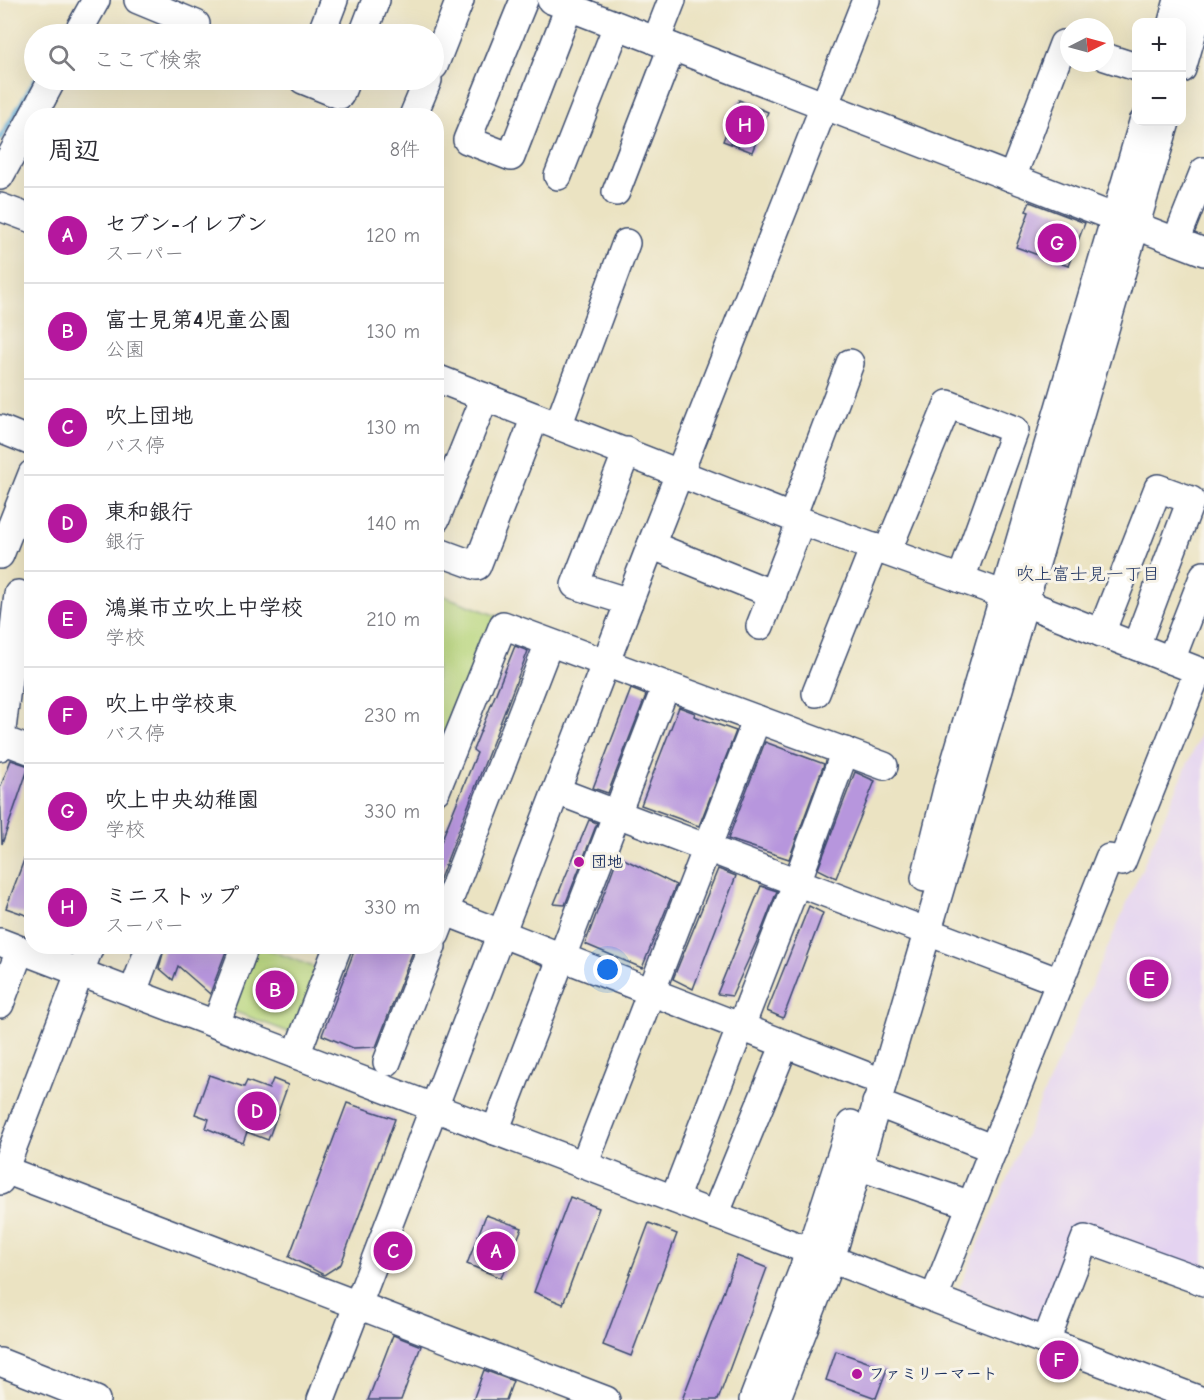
<!DOCTYPE html>
<html lang="ja">
<meta charset="utf-8">
<style>
body{margin:0;font-family:"Comic Neue","Klee One",sans-serif;background:#f2f2f3;color:#2b2b33}
.controls{position:absolute;right:18px;top:18px;display:grid;overflow:hidden;border-radius:12px;box-shadow:0 6px 24px #0002}
.controls button{width:54px;height:54px;display:grid;place-items:center;padding:0;border:0;border-bottom:2px solid #e1e1e2;background:#fff;color:#2b2b33;font:30px sans-serif}
.compass{position:absolute;left:1060px;top:18px;width:54px;height:54px;border-radius:50%;background:#fff;box-shadow:0 6px 24px #0002;rotate:84deg}
.you{position:absolute;left:608px;top:970px;width:21px;height:21px;margin:-15px;border:4px solid #fff;border-radius:50%;background:#1a73e8;box-shadow:0 0 0 9px #1a73e833}
.badge{display:grid;place-items:center;width:39px;height:39px;border-radius:50%;background:#b5179e;color:#fff;font-size:20px;font-weight:700}
.pin{position:absolute;translate:-50% -50%;border:3px solid #fff;box-shadow:0 2px 6px #0006}
.list{margin:0;padding:0;list-style:none}
h2{display:flex;justify-content:space-between;align-items:center;height:78px;margin:0;padding:0 24px;font-size:26px}
h2 small{font-size:20px;font-weight:400;color:#7c7c81}
.list li{display:grid;grid-template-columns:39px 1fr auto;gap:18px;align-items:center;box-sizing:border-box;height:96px;padding:0 24px;border-top:2px solid #e1e1e2}
.list b{display:block;font-size:22px;white-space:nowrap}
.list p{margin:0;font-size:20px;white-space:nowrap;color:#7c7c81}
.list em{font-size:20px;font-style:normal;color:#7c7c81}
.icon{flex:none;width:33px;height:33px;fill:none;stroke:currentColor;stroke-width:2;stroke-linecap:round;stroke-linejoin:round}
.map{position:relative;flex:none;width:1204px;height:1400px;overflow:hidden}
.search{position:absolute;background:#fff;box-shadow:0 6px 24px #0002;left:24px;top:24px;width:420px;height:66px;display:flex;align-items:center;gap:15px;box-sizing:border-box;padding:0 21px;border-radius:33px;color:#7c7c81;font-size:22px}
.panel{position:absolute;background:#fff;box-shadow:0 6px 24px #0002;left:24px;top:108px;width:420px;height:846px;border-radius:24px}
.map>svg:first-child{display:block}
</style>
<div class="map">
<svg width="1204" height="1400" viewBox="0 0 1204 1400">
<rect width="100%" height="100%" fill="#f7f3e8"/>
<filter id="ink" filterUnits="userSpaceOnUse"><feTurbulence type="fractalNoise" baseFrequency=".0167" numOctaves="2"/><feDisplacementMap in="SourceGraphic" scale="12" xChannelSelector="R" yChannelSelector="G"/><feConvolveMatrix kernelMatrix="1 2 1 2 8 2 1 2 1" color-interpolation-filters="sRGB"/></filter>
<filter id="wash" filterUnits="userSpaceOnUse"><feTurbulence type="fractalNoise" baseFrequency=".008" numOctaves="4" result="noise"/><feDisplacementMap in="SourceGraphic" scale="24" xChannelSelector="R" yChannelSelector="G"/><feGaussianBlur stdDeviation="1.35" result="paint"/><feColorMatrix in="noise" values="0 0 0 0 0 0 0 0 0 0 0 0 0 0 0 0 0 1.4 0 .05"/><feComposite in="paint" operator="in"/></filter>
<g filter="url(#wash)">
<rect width="100%" height="100%" fill="#ebe3c2"/>
<polygon fill="#e4d3f1" points="1204,726 1204,1275 1079,1231 1039,1324 958,1291"/>
<g fill="#b7d57b" stroke="#69826c" stroke-width="1.5">
<polygon points="436,593 497,616 436,756"/>
<polygon points="249,947 262,947 324,971 299,1036 225,1008"/>
</g>
<g fill="none" stroke-linecap="round" stroke-linejoin="round">
<g stroke="#5dacd7" stroke-width="5">
<polyline points="61,34 69,22"/>
<polyline points="0,139 35,80"/>
</g>
</g>
<g id="blocks">
<g fill="#b796dd">
<polygon points="739,100 768,112 752,152 723,141"/>
<polygon points="1030,202 1085,223 1068,266 1016,247 1029,212 1026,211"/>
<polygon points="515,646 528,651 436,889 436,854 477,753 473,750"/>
<polygon points="631,689 646,695 608,793 593,788"/>
<polygon points="679,707 695,713 694,716 736,731 699,826 641,805"/>
<polygon points="765,742 824,764 789,859 728,839"/>
<polygon points="11,760 29,766 2,844 0,788"/>
<polygon points="855,772 875,781 836,878 818,869"/>
<polygon points="589,820 597,823 565,905 554,904"/>
<polygon points="30,844 32,907 29,916 6,908"/>
<polygon points="618,856 676,885 642,968 585,944"/>
<polygon points="718,869 736,876 693,989 673,979"/>
<polygon points="761,886 777,891 761,932 732,996 717,994"/>
<polygon points="809,906 823,913 783,1018 767,1011"/>
<polygon points="165,946 228,946 210,994 178,966 173,980 159,968"/>
<polygon points="356,946 415,946 376,1047 353,1048 322,1035"/>
<polygon points="209,1075 244,1087 247,1081 269,1089 273,1079 288,1085 268,1140 247,1132 243,1143 206,1128 209,1119 195,1114"/>
<polygon points="347,1103 395,1119 341,1264 324,1275 289,1257"/>
<polygon points="570,1197 599,1208 563,1304 534,1292"/>
<polygon points="486,1215 522,1228 501,1278 467,1264"/>
<polygon points="649,1223 677,1234 631,1356 603,1345"/>
<polygon points="737,1256 767,1268 718,1400 682,1400"/>
<polygon points="393,1335 421,1346 401,1400 368,1400"/>
<polygon points="836,1351 887,1369 876,1398 826,1380"/>
<polygon points="484,1370 513,1381 506,1400 473,1400"/>
</g>
</g>
</g>
<g filter="url(#ink)">
<use href="#blocks" fill-opacity="0" stroke="#3a4a6d" stroke-width="1.5"/>
<g fill="none" stroke-linecap="round" stroke-linejoin="round">
<g stroke="#3a4a6d" stroke-width="30">
<g id="minor">
<polyline points="138,0 196,24"/>
<polyline points="524,0 467,140 511,157 569,7"/>
<polyline points="551,0 1204,252"/>
<polyline points="1172,22 1178,0"/>
<polyline points="77,34 96,0"/>
<polyline points="321,34 334,0"/>
<polyline points="363,34 376,0"/>
<polyline points="656,41 672,0"/>
<polyline points="1105,57 1136,67"/>
<polyline points="434,66 460,0"/>
<polyline points="1182,69 1202,0"/>
<polyline points="303,80 340,95 346,80"/>
<polyline points="33,116 52,80"/>
<polyline points="413,116 428,80"/>
<polyline points="0,176 32,118"/>
<polyline points="558,176 617,26"/>
<polyline points="1012,178 1063,44 1069,46"/>
<polyline points="616,192 672,47"/>
<polyline points="0,207 32,219"/>
<polyline points="1176,241 1204,171"/>
<polyline points="436,378 801,521 1005,595 1204,673"/>
<polyline points="558,426 626,243"/>
<polyline points="0,429 32,442"/>
<polyline points="627,451 575,585 629,602"/>
<polyline points="792,517 850,363"/>
<polyline points="436,519 485,397"/>
<polyline points="651,545 773,594"/>
<polyline points="436,551 477,566 535,417"/>
<polyline points="887,552 948,404 1015,430 961,579"/>
<polyline points="0,555 32,474"/>
<polyline points="760,626 801,521"/>
<polyline points="1101,633 1158,488 1191,500 1136,646"/>
<polyline points="1171,660 1204,575"/>
<polyline points="816,693 874,547"/>
<polyline points="0,739 32,751"/>
<polyline points="0,747 18,594"/>
<polyline points="436,791 503,625 884,766"/>
<polyline points="557,791 1060,982"/>
<polyline points="925,878 947,789 1143,122"/>
<polyline points="436,908 867,1076"/>
<polyline points="436,934 549,643"/>
<polyline points="0,942 1200,1400"/>
<polyline points="133,992 150,946"/>
<polyline points="0,1004 20,950"/>
<polyline points="216,1024 245,946"/>
<polyline points="296,1055 338,946"/>
<polyline points="387,1062 432,946"/>
<polyline points="876,1103 994,1149"/>
<polyline points="495,1131 666,686"/>
<polyline points="584,1165 757,719"/>
<polyline points="858,1166 971,1205"/>
<polyline points="0,1168 606,1400"/>
<polyline points="0,1181 90,946"/>
<polyline points="674,1199 797,882 845,751"/>
<polyline points="715,1215 785,1044"/>
<polyline points="934,1298 1109,858 1122,862 1198,671"/>
<polyline points="1046,1341 1085,1239 1204,1282"/>
<polyline points="0,1362 96,1400"/>
<polyline points="321,1400 651,545 866,0"/>
<polyline points="753,1400 810,1251 851,1124"/>
<polyline points="776,1400 831,1259 1166,122"/>
</g>
</g>
<use href="#minor" stroke="#fff" stroke-width="27"/>
</g>
</g>
<g fill="#b5179e" stroke="#f7f3e8" stroke-width="2">
<circle cx="579" cy="862" r="6"/>
<circle cx="857" cy="1374" r="6"/>
</g>
<g text-anchor="middle" dominant-baseline="central" stroke-width="6" stroke-linejoin="round" paint-order="stroke">
<g font-size="16" font-weight="bold" fill="#1b2f5e" stroke="#f7f3e8" text-anchor="start">
<text x="591" y="862">団地</text>
<text x="869" y="1374">ファミリーマート</text>
</g>
<g font-size="18" fill="#1b2f5e" stroke="#f7f3e8">
<text x="1088" y="574">吹上富士見一丁目</text>
</g>
</g>
</svg>
<div class="controls">
<button>+</button>
<button>−</button>
</div>
<svg class="compass" viewBox="-18 -18 36 36"><path d="M0-13l5 13h-10z" fill="#e53935"/><path d="M0 13l5-13h-10z" fill="#7c7c81"/></svg>
<div class="you"></div>
<div class="pin badge" style="left:496px;top:1251px">A</div>
<div class="pin badge" style="left:275px;top:990px">B</div>
<div class="pin badge" style="left:393px;top:1251px">C</div>
<div class="pin badge" style="left:257px;top:1111px">D</div>
<div class="pin badge" style="left:1149px;top:979px">E</div>
<div class="pin badge" style="left:1059px;top:1360px">F</div>
<div class="pin badge" style="left:1057px;top:243px">G</div>
<div class="pin badge" style="left:745px;top:125px">H</div>
<div class="search"><svg class="icon" aria-label="search" viewBox="0 0 24 24"><circle cx="10" cy="10" r="6"/><path d="M15 15l6 6"/></svg>ここで検索</div>
<section class="panel">
<h2>周辺<small>8件</small></h2>
<ul class="list">
<li><span class="badge">A</span><div><b>セブン-イレブン</b><p>スーパー</p></div><em>120 m</em></li>
<li><span class="badge">B</span><div><b>富士見第4児童公園</b><p>公園</p></div><em>130 m</em></li>
<li><span class="badge">C</span><div><b>吹上団地</b><p>バス停</p></div><em>130 m</em></li>
<li><span class="badge">D</span><div><b>東和銀行</b><p>銀行</p></div><em>140 m</em></li>
<li><span class="badge">E</span><div><b>鴻巣市立吹上中学校</b><p>学校</p></div><em>210 m</em></li>
<li><span class="badge">F</span><div><b>吹上中学校東</b><p>バス停</p></div><em>230 m</em></li>
<li><span class="badge">G</span><div><b>吹上中央幼稚園</b><p>学校</p></div><em>330 m</em></li>
<li><span class="badge">H</span><div><b>ミニストップ</b><p>スーパー</p></div><em>330 m</em></li>
</ul>
</section>
</div>
